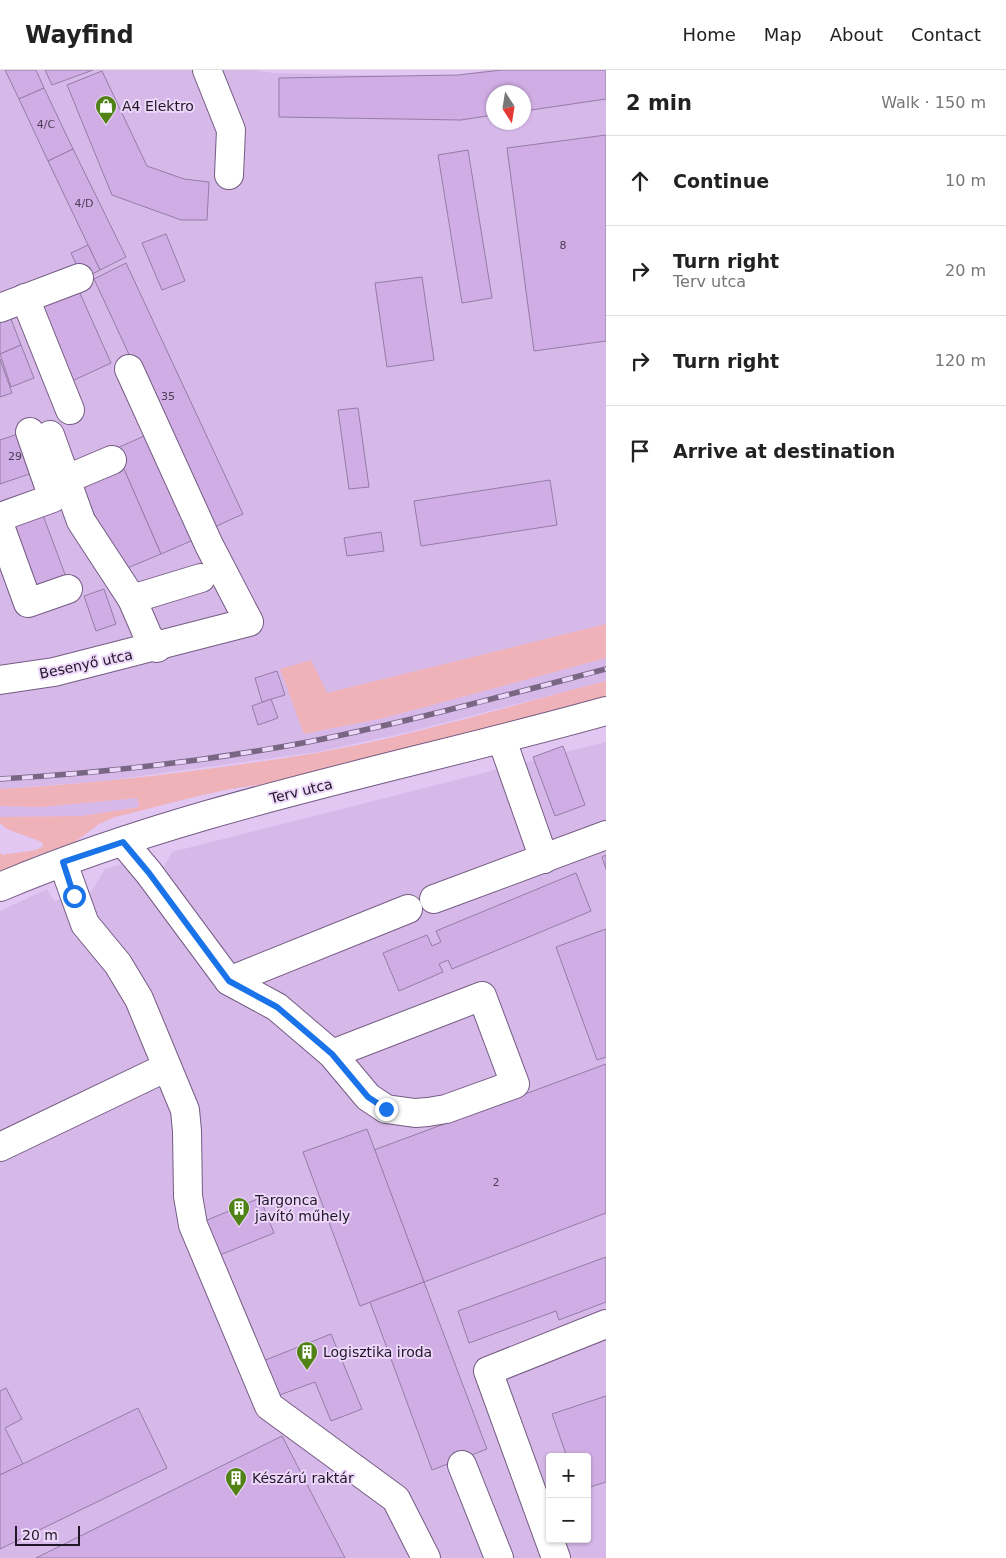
<!DOCTYPE html>
<meta charset="utf-8">
<style>
body{margin:0;font-family:"DejaVu Sans",sans-serif;background:#f6f6f6;color:#222}
.controls{position:absolute;right:15px;bottom:15px;display:grid;overflow:hidden;border-radius:5px;box-shadow:0 1px 4px #0004}
.controls button{width:45px;height:45px;display:grid;place-items:center;padding:0;border:0;border-bottom:1px solid #e0e0e0;background:#fff;color:#222;font:25px sans-serif}
.compass{position:absolute;left:486px;top:15px;width:45px;height:45px;border-radius:50%;background:#fff;box-shadow:0 1px 4px #0004;rotate:168deg}
.scale{position:absolute;left:15px;bottom:12px;width:65px;box-sizing:border-box;padding-left:5px;border:2px solid #211727;border-top:0;font-size:14px;line-height:18px;white-space:nowrap;color:#211727;-webkit-text-stroke:4px #ecd7fa;paint-order:stroke}
.stop{position:absolute;width:15px;height:15px;margin:-11px;border:4px solid #1a73e8;border-radius:50%;background:#fff}
.stop.end{background:#1a73e8;border-color:#fff;box-shadow:0 1px 5px #0008}
.list{margin:0;padding:0;list-style:none}
h2{display:flex;justify-content:space-between;align-items:center;height:65px;margin:0;padding:0 20px;font-size:21px}
h2 small{font-size:16px;font-weight:400;color:#767676}
.list li{display:grid;grid-template-columns:32px 1fr auto;gap:15px;align-items:center;box-sizing:border-box;height:90px;padding:0 20px;border-top:1px solid #e0e0e0}
.list b{display:block;font-size:19px;white-space:nowrap}
.list p{margin:0;font-size:16px;white-space:nowrap;color:#767676}
.list em{font-size:16px;font-style:normal;color:#767676}
.icon{flex:none;width:28px;height:28px;fill:none;stroke:currentColor;stroke-width:2;stroke-linecap:round;stroke-linejoin:round}
.map{position:relative;flex:none;width:606px;height:1488px;overflow:hidden}
header{display:flex;align-items:center;gap:30px;box-sizing:border-box;height:70px;padding:0 25px;background:#fff;border-bottom:1px solid #e0e0e0}
header strong{font-size:24px}
nav{display:flex;gap:28px;margin-inline-start:auto;font-size:18px}
main{display:flex}
aside{flex:1;background:#fff}
.map>svg:first-child{display:block}
</style>
<header>
<strong>Wayfind</strong>
<nav><a>Home</a><a>Map</a><a>About</a><a>Contact</a></nav>
</header>
<main>
<div class="map">
<svg width="606" height="1488" viewBox="0 0 606 1488">
<rect width="100%" height="100%" fill="#e2c7f3"/>
<g fill="#d6b8e9" fill-rule="evenodd">
<path d="M0 0H255L273 3 445 7 488 0H606V554L327 623 280 599 305 664 384 648 606 588V611L404 663 317 682 104 711 0 719ZM493 22H524V52H493Z"/>
<path d="M606 672V1488H0V841L47 819 54 831 91 822 105 799 126 793 138 806 163 798 172 782ZM550 1387H587V1469H550Z"/>
<polygon points="137,728 139,737 107,743 82,746 0,747 0,736 41,737"/>
</g>
<g fill="#f0b2b9">
<polygon points="606,554 606,588 384,648 304,664 280,599 311,590 327,623"/>
<path d="M606 611V631L298 713C235 712 176 733 115 747L99 754 75 772 33 787 25 796 0 806V782L2 785 36 780 43 776 42 772 7 759 0 753V747L82 746 139 737 137 728 41 737 0 736V719C105 713 211 700 316 683 411 667 512 635 606 611Z"/>
</g>
<g fill="#d0aee5" stroke="#957ca5">
<polygon points="5,0 36,0 44,18 19,29"/>
<polygon points="45,0 93,0 52,15"/>
<polygon points="502,0 606,0 606,29 524,41 524,22 493,22 493,45 461,50 279,47 279,8 458,5"/>
<polygon points="102,1 147,96 184,109 209,112 207,150 181,150 112,125 67,15"/>
<polygon points="44,18 73,79 48,91 19,29"/>
<polygon points="606,65 606,271 534,281 507,78"/>
<polygon points="73,79 126,187 100,200 48,91"/>
<polygon points="468,80 492,228 462,233 438,85"/>
<polygon points="166,164 185,211 162,220 142,173"/>
<polygon points="88,175 100,200 83,209 71,183"/>
<polygon points="126,193 243,444 210,459 94,209"/>
<polygon points="422,207 434,290 387,297 375,213"/>
<polygon points="79,221 111,293 72,311 40,238"/>
<polygon points="9,244 21,275 0,284 0,247"/>
<polygon points="21,275 34,308 11,317 0,284"/>
<polygon points="0,289 12,323 0,327"/>
<polygon points="358,338 369,417 349,419 338,340"/>
<polygon points="153,362 200,467 161,484 115,379"/>
<polygon points="21,363 35,402 0,414 0,370"/>
<polygon points="124,399 161,484 120,501 82,417"/>
<polygon points="550,410 557,455 421,476 414,431"/>
<polygon points="41,440 66,507 33,519 9,452"/>
<polygon points="381,462 384,481 347,486 344,468"/>
<polygon points="104,519 116,554 96,561 84,526"/>
<polygon points="277,601 285,625 262,632 255,608"/>
<polygon points="271,629 278,648 258,655 252,636"/>
<polygon points="563,676 585,735 555,746 533,687"/>
<polygon points="606,785 606,799 602,787"/>
<polygon points="576,803 591,841 452,899 448,890 439,894 443,902 399,921 383,883 427,865 432,876 441,872 436,861"/>
<polygon points="606,859 606,987 597,990 556,877"/>
<polygon points="606,994 606,1143 424,1212 374,1080"/>
<polygon points="367,1059 424,1212 360,1236 303,1082"/>
<polygon points="260,1128 274,1163 220,1185 205,1151"/>
<polygon points="606,1187 606,1232 559,1250 556,1241 469,1273 458,1241"/>
<polygon points="424,1212 487,1379 432,1400 370,1232"/>
<polygon points="331,1264 362,1339 331,1351 315,1312 277,1326 263,1291"/>
<polygon points="6,1318 22,1349 5,1358 23,1394 0,1405 0,1321"/>
<polygon points="606,1326 606,1412 587,1418 587,1387 567,1387 552,1344"/>
<polygon points="138,1338 167,1398 0,1479 0,1405"/>
<polygon points="282,1366 345,1488 36,1488"/>
</g>
<g fill="none" stroke-linecap="round" stroke-linejoin="round">
<g stroke="#745c83" stroke-width="30">
<g id="minor">
<polyline points="207,0 231,60 229,105"/>
<polyline points="25,228 70,340"/>
<polyline points="0,238 79,208"/>
<polyline points="50,365 81,451 132,529 148,566 157,578"/>
<polyline points="67,409 112,390"/>
<polyline points="0,447 53,428 30,362"/>
<polyline points="0,456 28,533 68,519"/>
<polyline points="132,529 201,508"/>
<polyline points="0,610 54,602 249,552 209,475 129,299"/>
<polyline points="502,670 544,789"/>
<polyline points="123,772 149,803 229,911 408,839"/>
<polyline points="63,793 85,854 118,894 139,929 185,1040 187,1061 188,1126 193,1155 269,1336 396,1429 426,1488"/>
<path d="M0 817C191 736 406 697 606 641"/>
<polyline points="434,829 606,765"/>
<polyline points="229,911 277,937 332,984 368,1027 386,1039 415,1043 428,1042 446,1039 515,1014 482,926 332,984"/>
<polyline points="0,1077 167,997"/>
<polyline points="462,1395 499,1488"/>
<polyline points="556,1488 488,1301 606,1254"/>
</g>
</g>
<use href="#minor" stroke="#fff" stroke-width="28"/>
<g stroke="#786683" stroke-width="5.5">
<path id="rail" d="M0 709C103 703 207 691 308 672 408 652 507 625 606 599"/>
</g>
<use href="#rail" stroke="#ecd7fa" stroke-width="4" stroke-dasharray="11" stroke-linecap="butt"/>
</g>
<g fill="none" stroke-linecap="round" stroke-linejoin="round">
<polyline stroke="#1a73e8" stroke-width="6" points="74,826 63,792 123,772 149,803 229,911 277,937 332,984 368,1027 386,1039"/>
</g>
<defs>
<g id="shop-pin" transform="scale(1.125)"><path d="M0 17L-7.5 6A9.5 9.5 0 1 1 7.5 6Z" fill="#508216" stroke="#ecd7fa"/><path d="M-5-2.5h2.3a2.7 3.5 0 0 1 5.4 0H5L5.5 6h-11ZM-1.5-2.5h3a1.5 2.3 0 0 0-3 0Z" fill="#fff"/></g>
<g id="building-pin" transform="scale(1.125)"><path d="M0 17L-7.5 6A9.5 9.5 0 1 1 7.5 6Z" fill="#508216" stroke="#ecd7fa"/><path d="M-4-6H4V6H1V3H-1V6H-4ZM-2.5-4.3h1.7v1.8h-1.7ZM.8-4.3h1.7v1.8H.8ZM-2.5-1h1.7V.8h-1.7ZM.8-1h1.7V.8H.8Z" fill="#fff"/></g>
</defs>
<g fill-rule="evenodd">
<use href="#shop-pin" x="106" y="36"/>
<use href="#building-pin" x="239" y="1138"/>
<use href="#building-pin" x="307" y="1282"/>
<use href="#building-pin" x="236" y="1408"/>
</g>
<g text-anchor="middle" dominant-baseline="central" stroke-width="4" stroke-linejoin="round" paint-order="stroke">
<g font-size="11" fill="#4d3d56">
<text x="46" y="54">4/C</text>
<text x="84" y="133">4/D</text>
<text x="563" y="175">8</text>
<text x="168" y="326">35</text>
<text x="15" y="386">29</text>
<text x="496" y="1112">2</text>
</g>
<g font-size="14" fill="#211727" stroke="#ecd7fa" text-anchor="start">
<text x="122" y="36">A4 Elektro</text>
<text x="255" y="1130">Targonca<tspan x="255" dy="16">javító műhely</tspan></text>
<text x="323" y="1282">Logisztika iroda</text>
<text x="252" y="1408">Készárú raktár</text>
</g>
<g font-size="14" fill="#211727" stroke="#ecd7fa">
<text transform="translate(86 594) rotate(-12)">Besenyő utca</text>
<text transform="translate(301 721) rotate(-14)">Terv utca</text>
</g>
</g>
</svg>
<div class="controls">
<button>+</button>
<button>−</button>
</div>
<svg class="compass" viewBox="-18 -18 36 36"><path d="M0-13l5 13h-10z" fill="#e53935"/><path d="M0 13l5-13h-10z" fill="#767676"/></svg>
<div class="scale">20 m</div>
<div class="stop" style="left:74px;top:826px"></div>
<div class="stop end" style="left:386px;top:1039px"></div>
</div>
<aside>
<h2>2 min<small>Walk · 150 m</small></h2>
<ul class="list">
<li><svg class="icon" aria-label="ahead" viewBox="0 0 24 24"><path d="M12 20V5M6 11l6-6 6 6"/></svg><div><b>Continue</b></div><em>10 m</em></li>
<li><svg class="icon" aria-label="right" viewBox="0 0 24 24"><path d="M7 20v-9h11M14 6l5 5-5 5"/></svg><div><b>Turn right</b><p>Terv utca</p></div><em>20 m</em></li>
<li><svg class="icon" aria-label="right" viewBox="0 0 24 24"><path d="M7 20v-9h11M14 6l5 5-5 5"/></svg><div><b>Turn right</b></div><em>120 m</em></li>
<li><svg class="icon" aria-label="arrive" viewBox="0 0 24 24"><path d="M6 21V4h12l-3 4 3 4H6"/></svg><div><b>Arrive at destination</b></div></li>
</ul>
</aside>
</main>
